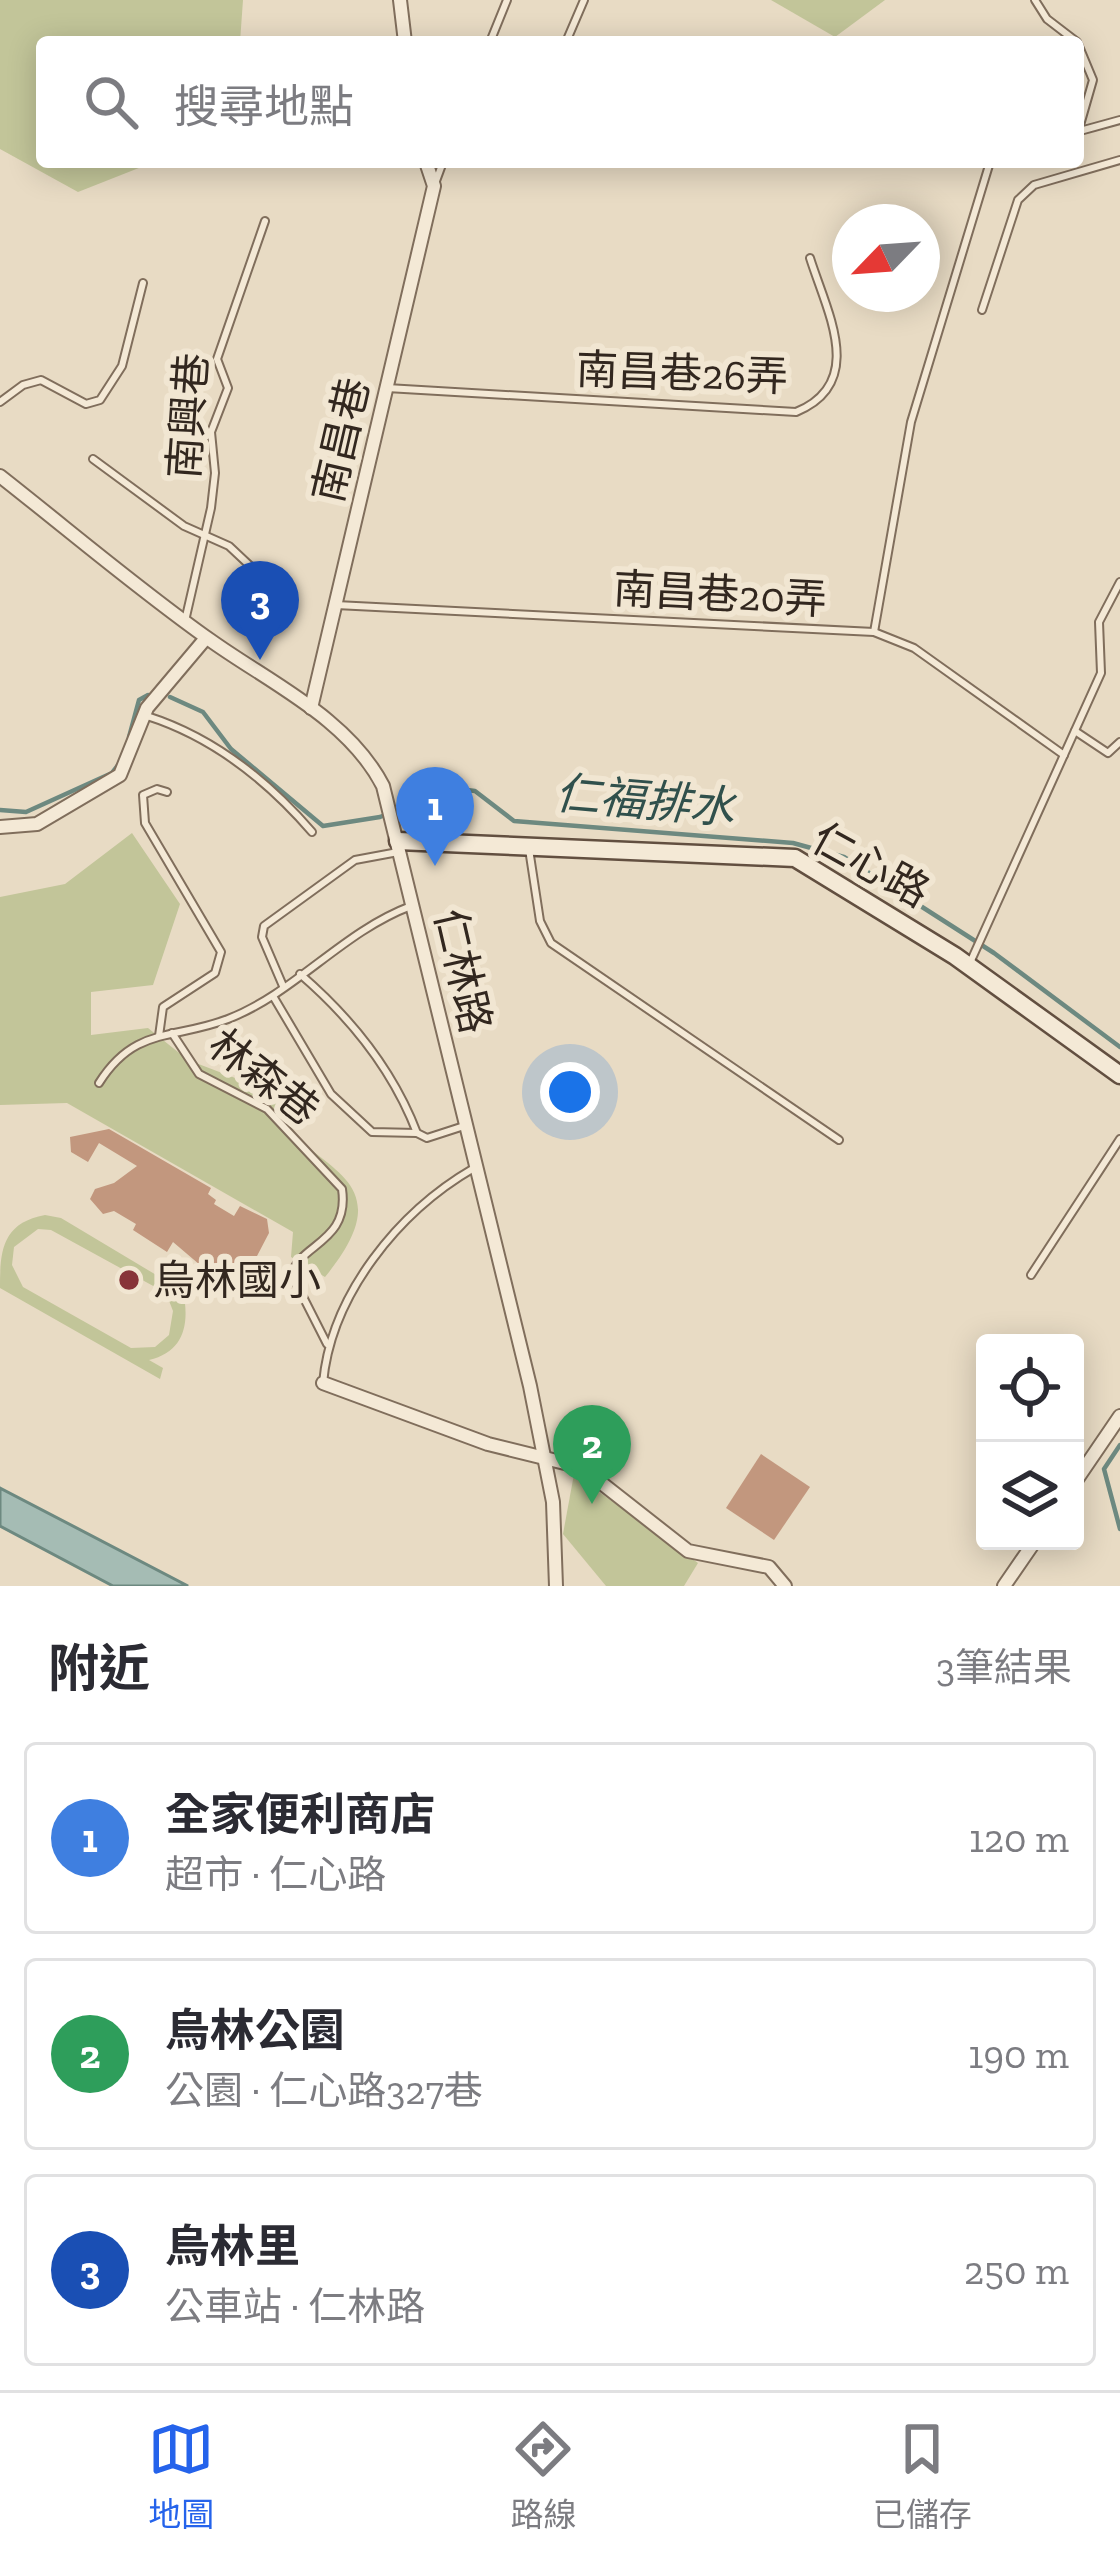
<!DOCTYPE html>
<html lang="zh-TW">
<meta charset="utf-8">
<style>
body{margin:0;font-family:"Zilla Slab","Noto Sans TC",serif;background:#f7f7f7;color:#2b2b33}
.controls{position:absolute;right:36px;bottom:36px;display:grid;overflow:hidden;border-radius:12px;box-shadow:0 6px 30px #0003}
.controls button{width:108px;height:108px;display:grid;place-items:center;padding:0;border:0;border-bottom:3px solid #e1e1e2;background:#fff;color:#2b2b33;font:60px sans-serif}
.compass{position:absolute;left:832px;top:204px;width:108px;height:108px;border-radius:50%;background:#fff;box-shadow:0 6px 30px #0003;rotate:245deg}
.you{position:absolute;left:570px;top:1092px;width:42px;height:42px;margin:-30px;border:9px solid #fff;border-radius:50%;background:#1a73e8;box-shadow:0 0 0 18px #1a73e833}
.badge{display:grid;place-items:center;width:78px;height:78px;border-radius:50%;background:#2563eb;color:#fff;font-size:39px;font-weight:700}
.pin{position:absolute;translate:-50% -99px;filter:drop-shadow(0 3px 6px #0008)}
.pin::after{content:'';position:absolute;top:63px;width:42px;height:36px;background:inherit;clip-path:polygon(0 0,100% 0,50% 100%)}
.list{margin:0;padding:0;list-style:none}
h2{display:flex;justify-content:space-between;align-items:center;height:156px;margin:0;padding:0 48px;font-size:51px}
h2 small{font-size:39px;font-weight:400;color:#7c7c81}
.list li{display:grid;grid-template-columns:78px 1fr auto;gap:36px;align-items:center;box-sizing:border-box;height:192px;margin:0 24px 24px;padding:0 24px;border:3px solid #e1e1e2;border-radius:12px}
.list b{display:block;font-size:45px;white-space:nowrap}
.list p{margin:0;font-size:39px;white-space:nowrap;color:#7c7c81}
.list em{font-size:39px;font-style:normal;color:#7c7c81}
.icon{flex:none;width:66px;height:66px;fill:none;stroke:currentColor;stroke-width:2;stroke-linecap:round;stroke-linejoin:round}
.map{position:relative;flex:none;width:1120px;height:1586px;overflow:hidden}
.search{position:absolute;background:#fff;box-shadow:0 6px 30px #0003;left:36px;right:36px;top:36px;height:132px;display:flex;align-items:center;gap:30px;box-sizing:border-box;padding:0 42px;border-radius:12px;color:#7c7c81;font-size:45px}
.sheet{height:804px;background:#fff}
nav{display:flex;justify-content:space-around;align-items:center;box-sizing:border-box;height:168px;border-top:3px solid #e1e1e2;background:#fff;font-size:33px;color:#7c7c81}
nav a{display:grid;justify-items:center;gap:6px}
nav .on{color:#2563eb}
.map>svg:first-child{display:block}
</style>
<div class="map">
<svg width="1120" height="1586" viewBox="0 0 1120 1586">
<rect width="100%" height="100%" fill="#e8dbc4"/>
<g fill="#c2c599" fill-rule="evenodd">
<polygon points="0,0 243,0 240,42 42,42 42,162 154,162 78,192 0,149"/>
<polygon points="771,0 885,0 835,37"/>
<path d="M132 833 180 904 153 985 91 992V1035L148 1028 188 1060 243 1081 265 1061 278 1069C252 1174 429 1151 325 1277L291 1257 293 1232 67 1103 0 1105V897L65 884Z"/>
<path d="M45 1215 61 1218 183 1291C190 1324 184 1352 149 1360L163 1368 160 1379 0 1288C0 1253 1 1223 45 1215ZM38 1229 51 1230 166 1293 173 1311 169 1335 155 1347 131 1348 23 1287 12 1265 14 1247Z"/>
<polygon points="574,1474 698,1563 684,1586 606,1586 563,1534"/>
</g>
<polygon fill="#a5bcb4" stroke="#6d8980" stroke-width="3" points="0,1488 188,1586 113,1586 0,1526"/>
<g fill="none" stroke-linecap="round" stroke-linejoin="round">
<g stroke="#6d8980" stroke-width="4.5">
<polyline points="170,697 203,712 231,749 323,826 380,817 451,788 475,791 514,821 793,843 844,857 994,953 1120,1047"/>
<polyline points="129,737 139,700 148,695"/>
<polyline points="0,810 26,812 112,773 119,764"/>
<polyline points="1120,1445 1104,1469 1120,1529"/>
</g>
</g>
<g fill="#c2977e">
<polygon points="109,1129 211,1188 208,1194 216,1200 214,1204 234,1216 240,1206 267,1219 269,1233 246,1277 229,1268 213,1276 173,1242 167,1252 133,1230 136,1224 114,1211 103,1214 90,1199 95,1189 114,1183 137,1166 99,1143 88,1162 71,1152 70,1137"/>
<polygon points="761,1454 810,1487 774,1540 726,1508"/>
</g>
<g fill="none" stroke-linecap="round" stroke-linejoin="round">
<g stroke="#806e5c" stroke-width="10">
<g id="lane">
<polyline points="1035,0 1047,19 1077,42"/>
<polyline points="490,42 507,0"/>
<polyline points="566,42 584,0"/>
<polyline points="1078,44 1093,80 1078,132"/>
<polyline points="1080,131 1120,120"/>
<polyline points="436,181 443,162"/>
<polyline points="982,310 1018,200 1034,185 1120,160"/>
<path d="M387 388 796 412C867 383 827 312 810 258"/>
<polyline points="0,402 23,385 41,380 86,404 100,400 122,366 143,283"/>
<polyline points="93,459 184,526 229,546 263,578"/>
<polyline points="336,605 874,632 914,648 1064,755"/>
<polyline points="185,621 211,508 215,473 211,432 228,388 217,359 265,221"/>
<polyline points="874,632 911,422 990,162"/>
<path d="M147 716C213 737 267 780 312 832"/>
<polyline points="1075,731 1108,753 1120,742"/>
<polyline points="529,849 540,921 551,943 839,1140"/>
<polyline points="969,965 1101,673 1099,622 1120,582"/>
<path d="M300 974C351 1018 393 1070 417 1133L427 1138 464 1126"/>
<polyline points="283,986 262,937 264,926 355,860 398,852"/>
<polyline points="273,996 331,1094 372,1132 417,1133"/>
<path d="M172 1033 199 1074 267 1109 342 1189C350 1243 298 1244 292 1275L327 1344"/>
<polyline points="159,1036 163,1007 215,973 221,952 145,823 143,795 157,789 167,792"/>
<path d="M99 1083C135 1026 173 1040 228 1019 295 993 342 932 411 906"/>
<polyline points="1031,1275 1120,1139"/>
<path d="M323 1383C331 1295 398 1212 474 1168"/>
</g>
</g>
<g stroke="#806e5c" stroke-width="16">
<g id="street">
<polyline points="400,0 405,42"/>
<path d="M0 476C70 531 138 589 210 640 270 683 348 718 383 786L530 1386 553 1502 556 1586"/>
<polyline points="311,708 434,186 426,162"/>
<polyline points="0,827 37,824 120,775 147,708 206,638"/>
<polyline points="323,1383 488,1444 581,1467 688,1551 769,1567 785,1586"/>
<polyline points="1075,1482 1120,1416"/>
<polyline points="1004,1586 1035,1541"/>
</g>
</g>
<g stroke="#624f40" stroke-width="21">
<polyline id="secondary" points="398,841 795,858 955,956 1120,1075"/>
</g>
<use href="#lane" stroke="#f4e9d6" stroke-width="6"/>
<use href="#street" stroke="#f4e9d6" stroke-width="12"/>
<use href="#secondary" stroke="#f4e9d6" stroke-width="16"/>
</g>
<circle fill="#883439" stroke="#f1e6d2" stroke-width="4.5" cx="129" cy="1280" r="12"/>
<g text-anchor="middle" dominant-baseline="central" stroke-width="12" stroke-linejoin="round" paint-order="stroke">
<g font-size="42" fill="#32271f" stroke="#f1e6d2">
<text transform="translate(682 373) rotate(2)">南昌巷26弄</text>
<text transform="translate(188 416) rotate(-86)">南興巷</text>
<text transform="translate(341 440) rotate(-77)">南昌巷</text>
<text transform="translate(720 594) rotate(3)">南昌巷20弄</text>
<text transform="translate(871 865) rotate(29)">仁心路</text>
<text transform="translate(463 971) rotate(77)">仁林路</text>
<text transform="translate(264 1077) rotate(38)">林森巷</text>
</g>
<g font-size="42" fill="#32271f" stroke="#f1e6d2" text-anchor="start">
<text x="153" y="1280">烏林國小</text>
</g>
<g font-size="45" font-style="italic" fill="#30504c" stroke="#f1e6d2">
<text transform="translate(645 801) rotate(5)">仁福排水</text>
</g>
</g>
</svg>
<div class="controls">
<button><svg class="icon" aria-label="locate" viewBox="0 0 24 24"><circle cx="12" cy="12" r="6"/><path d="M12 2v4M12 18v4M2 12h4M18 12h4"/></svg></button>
<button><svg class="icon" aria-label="layers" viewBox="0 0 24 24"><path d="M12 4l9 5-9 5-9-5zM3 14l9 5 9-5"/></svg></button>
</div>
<svg class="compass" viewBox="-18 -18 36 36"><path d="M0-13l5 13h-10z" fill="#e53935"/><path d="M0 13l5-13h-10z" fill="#7c7c81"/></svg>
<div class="you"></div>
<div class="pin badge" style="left:435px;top:866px;background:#3f7fe0">1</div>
<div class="pin badge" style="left:592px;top:1504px;background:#2e9e5b">2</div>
<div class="pin badge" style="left:260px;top:660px;background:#1a4fb4">3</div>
<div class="search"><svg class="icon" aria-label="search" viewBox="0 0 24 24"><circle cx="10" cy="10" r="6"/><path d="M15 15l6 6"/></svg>搜尋地點</div>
</div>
<section class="sheet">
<h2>附近<small>3筆結果</small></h2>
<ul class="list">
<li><span class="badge" style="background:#3f7fe0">1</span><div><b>全家便利商店</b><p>超市 · 仁心路</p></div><em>120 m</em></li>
<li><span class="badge" style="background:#2e9e5b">2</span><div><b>烏林公園</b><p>公園 · 仁心路327巷</p></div><em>190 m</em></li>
<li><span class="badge" style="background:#1a4fb4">3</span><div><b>烏林里</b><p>公車站 · 仁林路</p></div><em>250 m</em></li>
</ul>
</section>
<nav>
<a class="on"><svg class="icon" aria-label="map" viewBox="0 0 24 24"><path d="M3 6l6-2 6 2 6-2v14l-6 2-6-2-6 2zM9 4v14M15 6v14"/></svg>地圖</a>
<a><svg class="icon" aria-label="directions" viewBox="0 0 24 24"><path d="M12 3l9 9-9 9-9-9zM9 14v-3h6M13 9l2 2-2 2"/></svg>路線</a>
<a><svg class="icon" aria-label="saved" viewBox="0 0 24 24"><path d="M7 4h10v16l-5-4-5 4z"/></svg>已儲存</a>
</nav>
